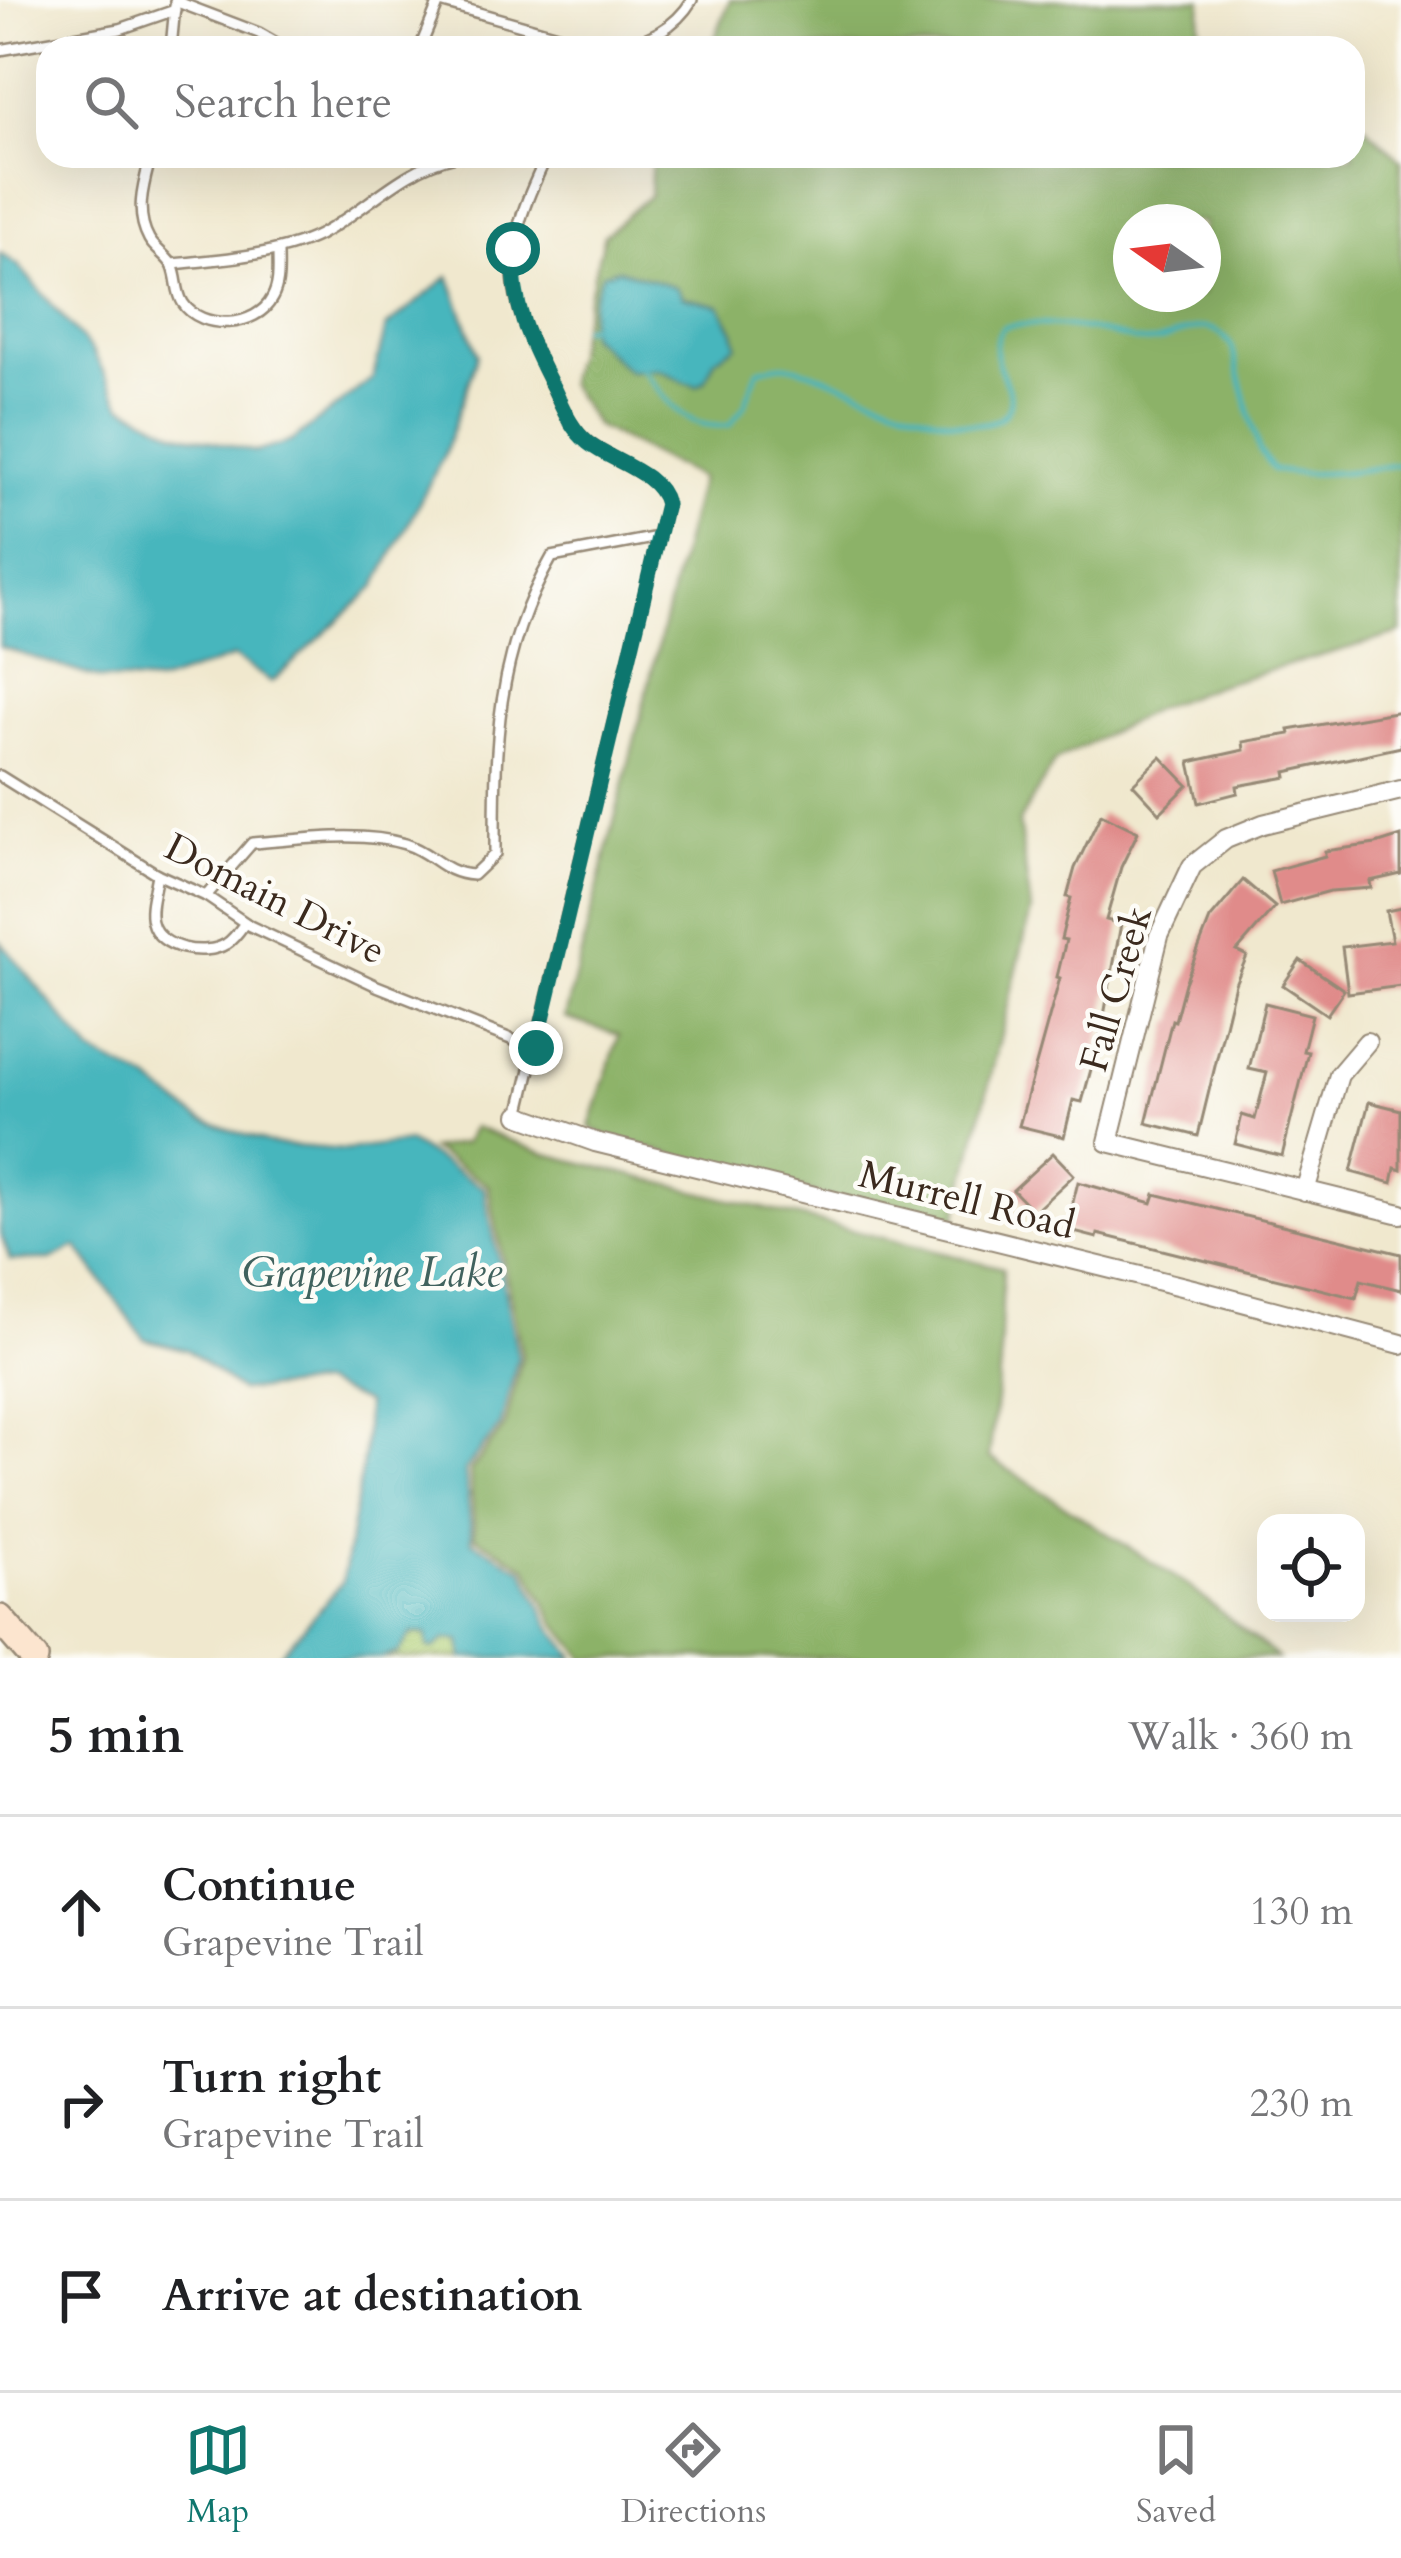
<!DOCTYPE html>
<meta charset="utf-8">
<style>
body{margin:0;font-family:Cardo,serif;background:#f2f2f2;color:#202124}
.controls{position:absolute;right:36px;bottom:36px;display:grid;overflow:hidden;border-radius:24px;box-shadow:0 12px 48px #0002}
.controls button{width:108px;height:108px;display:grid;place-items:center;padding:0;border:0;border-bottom:3px solid #e0e0e0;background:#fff;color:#202124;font:60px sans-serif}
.compass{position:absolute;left:1113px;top:204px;width:108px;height:108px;border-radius:50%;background:#fff;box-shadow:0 12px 48px #0002;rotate:284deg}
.stop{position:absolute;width:36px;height:36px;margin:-27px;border:9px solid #0f766e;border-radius:50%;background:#fff}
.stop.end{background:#0f766e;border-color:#fff;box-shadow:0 3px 12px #0008}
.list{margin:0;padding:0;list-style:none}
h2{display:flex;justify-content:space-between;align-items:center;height:156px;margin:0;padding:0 48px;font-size:51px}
h2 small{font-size:39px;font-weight:400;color:#757577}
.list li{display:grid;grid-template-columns:78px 1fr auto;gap:36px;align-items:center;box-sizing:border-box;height:192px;padding:0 48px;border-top:3px solid #e0e0e0}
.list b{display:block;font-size:45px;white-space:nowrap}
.list p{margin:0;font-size:39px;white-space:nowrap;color:#757577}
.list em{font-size:39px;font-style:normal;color:#757577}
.icon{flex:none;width:66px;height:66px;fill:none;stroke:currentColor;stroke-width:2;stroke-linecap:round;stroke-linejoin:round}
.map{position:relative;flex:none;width:1401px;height:1658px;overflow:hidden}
.search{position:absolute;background:#fff;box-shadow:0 12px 48px #0002;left:36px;right:36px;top:36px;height:132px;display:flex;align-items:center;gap:30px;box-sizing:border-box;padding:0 42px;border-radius:36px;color:#757577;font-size:45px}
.sheet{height:732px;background:#fff}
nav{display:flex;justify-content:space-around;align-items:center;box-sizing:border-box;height:168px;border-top:3px solid #e0e0e0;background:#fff;font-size:33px;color:#757577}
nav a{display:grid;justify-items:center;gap:6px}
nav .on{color:#0f766e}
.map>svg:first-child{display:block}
</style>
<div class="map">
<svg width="1401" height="1658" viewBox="0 0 1401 1658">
<rect width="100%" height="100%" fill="#fdfcf7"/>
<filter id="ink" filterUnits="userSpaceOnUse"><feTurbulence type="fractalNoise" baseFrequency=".00833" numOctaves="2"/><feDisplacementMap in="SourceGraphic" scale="24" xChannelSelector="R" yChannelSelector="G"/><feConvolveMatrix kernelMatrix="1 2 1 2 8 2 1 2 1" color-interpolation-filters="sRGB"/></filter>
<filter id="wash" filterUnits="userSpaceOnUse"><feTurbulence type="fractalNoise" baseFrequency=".004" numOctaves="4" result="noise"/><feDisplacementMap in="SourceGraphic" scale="48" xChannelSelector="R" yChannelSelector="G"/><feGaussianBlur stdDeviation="2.7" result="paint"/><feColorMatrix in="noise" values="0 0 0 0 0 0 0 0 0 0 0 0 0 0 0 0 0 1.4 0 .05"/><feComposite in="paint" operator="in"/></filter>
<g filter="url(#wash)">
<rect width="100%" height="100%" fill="#f0e8ce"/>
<path fill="#b1d078" stroke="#767d4b" stroke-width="3" d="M421 1632 437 1644 446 1639 461 1641 463 1658H380C395 1654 404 1634 421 1632Z"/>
<g fill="#8cb268" stroke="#646e43" stroke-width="3" fill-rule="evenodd">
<polygon points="730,0 1202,0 1198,48 711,48"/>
<path d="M1353 115 1401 160V633L1215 686 1155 709 1055 761 1019 822 1031 911 953 1231 608 1137 590 1127 619 1035 565 1018 700 478 596 426 567 382 604 235 650 195 652 156H1353ZM1131 222H1203V294H1131Z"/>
<polygon points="473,1127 543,1153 1003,1268 1000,1367 989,1457 1187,1585 1278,1658 585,1658 555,1622 527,1567 475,1537 470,1471 505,1426 522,1356 488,1185 431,1149 464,1143"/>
</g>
<g fill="#47b6bd" stroke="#41706e" stroke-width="3">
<polygon points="0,253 18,265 92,351 122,405 175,432 256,452 292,441 373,378 386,327 449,276 478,354 444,455 376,586 272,682 234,657 158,683 100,679 0,647"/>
<path d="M618 269 676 287 683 297 720 306 734 331 737 345 715 359 705 381 697 386C663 377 673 365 629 371L589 335C588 312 593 294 603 273Z"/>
<polygon points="0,941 92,1053 149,1081 199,1119 272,1144 346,1150 408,1142 484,1188 518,1357 501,1425 465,1470 472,1541 524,1570 550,1625 575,1658 463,1658 461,1641 446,1639 434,1649 428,1648 426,1634 412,1633 398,1653 380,1658 277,1658 342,1583 364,1454 366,1403 322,1384 240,1391 187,1350 144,1339 77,1247 50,1260 10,1260 0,1232"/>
</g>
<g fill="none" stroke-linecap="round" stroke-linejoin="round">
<g stroke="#47b6bd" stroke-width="4.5">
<polyline points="581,328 593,325"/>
<path d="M639 365C665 397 684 433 730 425L744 406 758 370C767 368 777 364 785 365 829 370 973 453 1005 413 1025 389 978 360 1003 327 1038 321 1084 327 1118 336 1128 338 1136 342 1146 342 1178 343 1206 306 1232 347L1259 450 1273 470C1317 478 1358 471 1401 464"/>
</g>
</g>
<g id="blocks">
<g fill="#e08b8a">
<polygon points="1401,711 1401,747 1286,772 1287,777 1237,786 1238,793 1199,803 1190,762 1244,750 1243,742 1290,734 1289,730"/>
<polygon points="1161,757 1188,785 1160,813 1133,784"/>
<polygon points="1101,814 1138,832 1121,867 1106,920 1121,924 1100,1037 1082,1102 1073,1100 1064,1137 1019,1126 1060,978 1057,977 1066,940 1061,939 1071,898 1067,897 1075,868"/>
<polygon points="1401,836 1401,874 1370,881 1371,888 1330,891 1280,905 1271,871 1325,856 1325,851 1376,844"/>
<polygon points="1243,880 1275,907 1237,951 1247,956 1235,984 1198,1136 1146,1123 1172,1020 1175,1021 1185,983 1210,919"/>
<polygon points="1401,908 1401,986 1348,993 1342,947 1392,941 1386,911"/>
<polygon points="1300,960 1344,990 1327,1015 1283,985"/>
<polygon points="1265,1003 1312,1015 1303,1051 1308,1052 1282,1156 1235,1144 1242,1115 1255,1119 1267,1073 1249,1069"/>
<polygon points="1369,1102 1401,1110 1401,1170 1395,1168 1392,1183 1351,1172"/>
<polygon points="1053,1153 1074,1175 1034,1212 1013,1190"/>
<polygon points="1078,1182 1152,1203 1155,1194 1401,1254 1401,1290 1361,1280 1356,1298 1098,1234 1097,1238 1066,1230"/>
</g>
</g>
</g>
<g filter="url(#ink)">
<use href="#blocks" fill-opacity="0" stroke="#968976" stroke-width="3"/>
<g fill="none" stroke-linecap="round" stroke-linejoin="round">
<g stroke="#968976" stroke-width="14">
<g id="lane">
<polyline points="433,0 603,48"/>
<polyline points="175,1 259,33 285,48"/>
<polyline points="171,48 175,6"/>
<polyline points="420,48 439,2"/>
<path d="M610 48C644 43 674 30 692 0"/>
<polyline points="0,50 120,29 175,10"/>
<path d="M151 156C144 183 134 212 149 239 155 250 168 256 173 267 178 279 176 292 183 303 201 331 257 328 272 298 280 284 278 268 278 252"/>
<polyline points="517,156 543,164"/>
<path d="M172 264C216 260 280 255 319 235 367 210 401 168 456 156"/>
<polyline points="0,776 157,874 206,896 250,926 377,986 536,1049"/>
<path d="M157 874C155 889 148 908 152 922 158 949 205 957 226 944 233 940 240 930 245 923"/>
<path d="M206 896 252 843C300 840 359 830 405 844 434 853 441 873 473 875L495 854C495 743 495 656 552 557L658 537"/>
<path d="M519 1115 666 504C659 472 612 462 589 443 572 430 563 409 554 390 504 291 497 258 547 156"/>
</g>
</g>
<g stroke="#968976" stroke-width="22">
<g id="street">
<polyline points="1401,790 1263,824 1226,839 1192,866 1159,936 1108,1142 1401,1214"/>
<polyline points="519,1115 595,1142 1197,1290 1401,1344"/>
<polyline points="1305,1191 1339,1075 1367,1042"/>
</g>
</g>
<g stroke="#968976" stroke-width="32">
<polyline id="secondary" points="0,1619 34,1658"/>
</g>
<use href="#lane" stroke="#fff" stroke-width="9"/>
<use href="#street" stroke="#fff" stroke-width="18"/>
<use href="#secondary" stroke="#fce5cf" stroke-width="27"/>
</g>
</g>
<g fill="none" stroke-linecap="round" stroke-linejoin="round" filter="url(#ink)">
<path stroke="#0f766e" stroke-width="15" d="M513 249C513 308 527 338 554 389 563 408 571 429 588 443 612 462 659 472 666 504L536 1048"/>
</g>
<g text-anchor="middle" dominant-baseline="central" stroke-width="9" stroke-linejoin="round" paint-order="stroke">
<g font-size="39" fill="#3b2a1e" stroke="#fdfcf7">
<text transform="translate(275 899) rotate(27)">Domain Drive</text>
<text transform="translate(1116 989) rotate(-74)">Fall Creek</text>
<text transform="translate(967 1200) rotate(14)">Murrell Road</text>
</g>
<g font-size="42" font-style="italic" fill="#40625e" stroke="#fdfcf7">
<text x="372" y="1272">Grapevine Lake</text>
</g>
</g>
</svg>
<div class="controls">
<button><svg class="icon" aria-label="locate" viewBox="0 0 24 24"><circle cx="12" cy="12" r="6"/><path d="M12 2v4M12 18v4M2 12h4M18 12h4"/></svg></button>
</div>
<svg class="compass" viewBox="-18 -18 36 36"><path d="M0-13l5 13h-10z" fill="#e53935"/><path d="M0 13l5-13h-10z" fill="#757577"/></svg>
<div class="stop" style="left:513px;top:249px"></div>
<div class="stop end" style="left:536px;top:1048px"></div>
<div class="search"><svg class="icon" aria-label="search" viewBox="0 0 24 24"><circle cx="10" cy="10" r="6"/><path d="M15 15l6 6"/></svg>Search here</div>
</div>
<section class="sheet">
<h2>5 min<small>Walk · 360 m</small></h2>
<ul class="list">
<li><svg class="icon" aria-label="ahead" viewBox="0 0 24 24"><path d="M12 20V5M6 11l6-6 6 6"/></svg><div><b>Continue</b><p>Grapevine Trail</p></div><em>130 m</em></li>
<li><svg class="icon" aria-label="right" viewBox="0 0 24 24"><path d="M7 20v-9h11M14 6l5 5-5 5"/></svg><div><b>Turn right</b><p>Grapevine Trail</p></div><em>230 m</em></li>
<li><svg class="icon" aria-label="arrive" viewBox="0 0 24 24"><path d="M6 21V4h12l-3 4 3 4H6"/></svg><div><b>Arrive at destination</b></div></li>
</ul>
</section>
<nav>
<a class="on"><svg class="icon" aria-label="map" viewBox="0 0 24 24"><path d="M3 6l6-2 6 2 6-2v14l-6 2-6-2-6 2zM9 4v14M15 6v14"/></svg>Map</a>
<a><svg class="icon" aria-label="directions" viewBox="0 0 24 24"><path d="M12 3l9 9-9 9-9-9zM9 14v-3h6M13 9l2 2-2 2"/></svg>Directions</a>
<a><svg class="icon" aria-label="saved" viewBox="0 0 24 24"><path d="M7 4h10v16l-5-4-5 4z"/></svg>Saved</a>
</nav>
